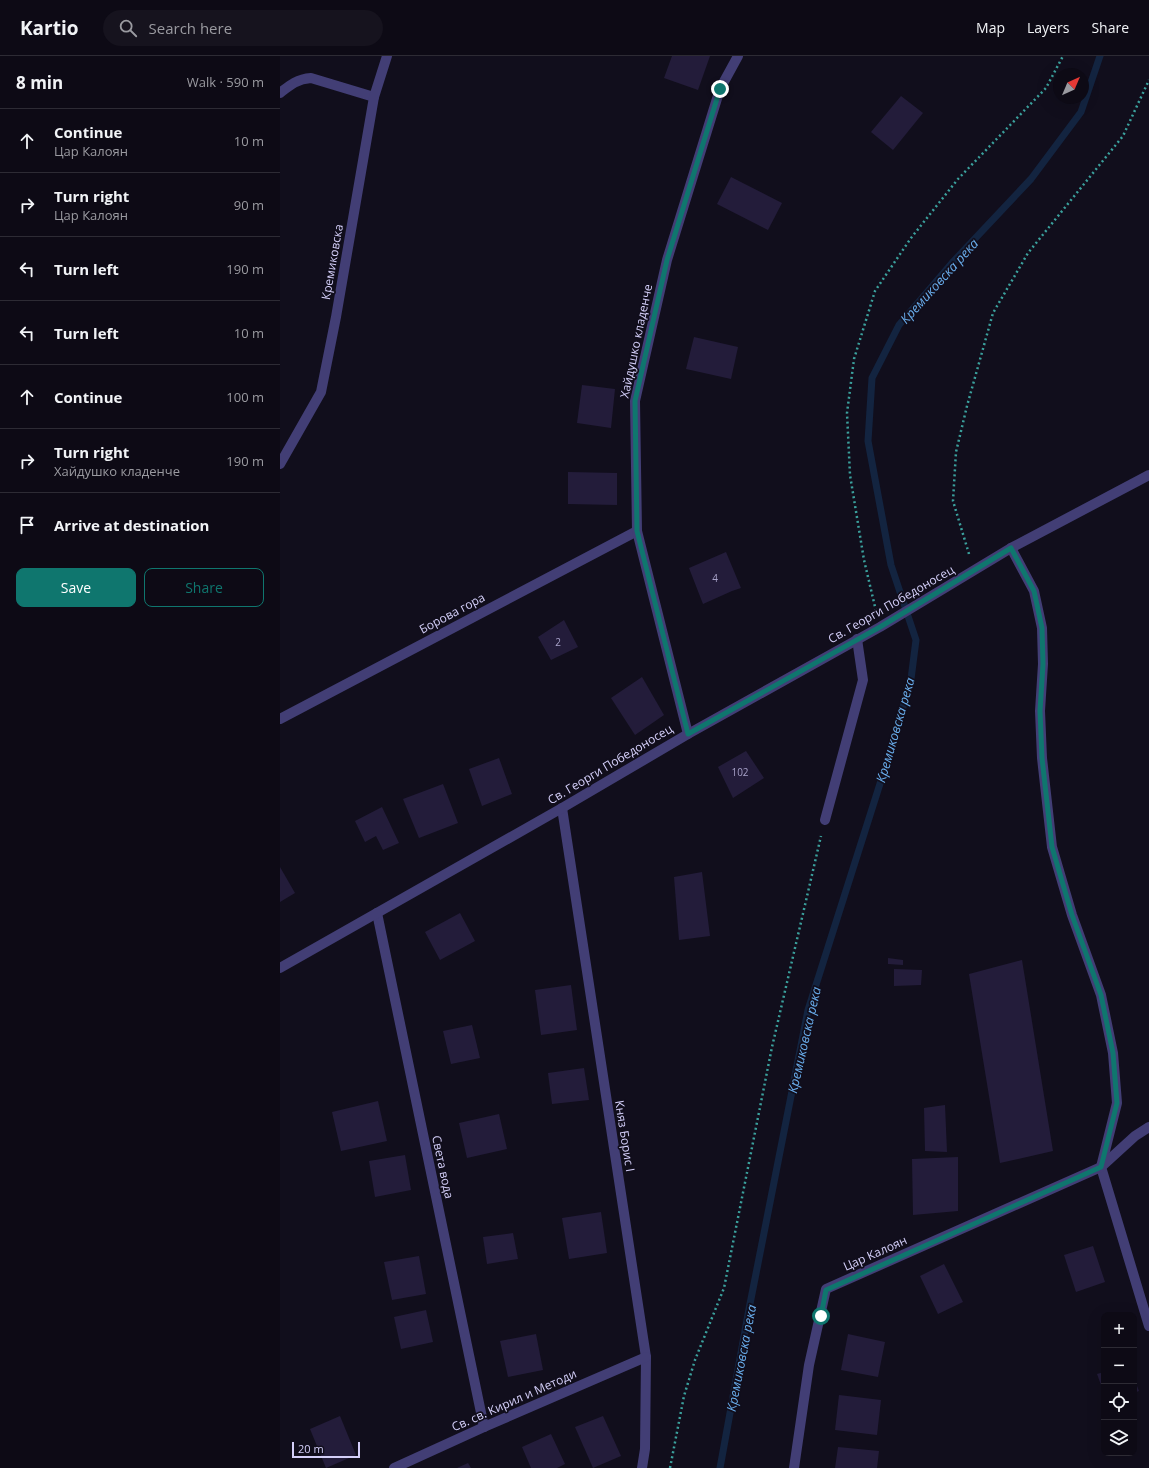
<!DOCTYPE html>
<meta charset="utf-8">
<style>
body{margin:0;font-family:"Open Sans",sans-serif;background:#16131e;color:#f1f3f6}
.controls{position:absolute;right:12px;bottom:12px;display:grid;overflow:hidden;border-radius:8px;box-shadow:0 4px 16px #0002}
.controls button{width:36px;height:36px;display:grid;place-items:center;padding:0;border:0;border-bottom:1px solid #2d2b34;background:#0d0a15;color:#f1f3f6;font:20px sans-serif}
.compass{position:absolute;left:773px;top:12px;width:36px;height:36px;border-radius:50%;background:#0d0a15;box-shadow:0 4px 16px #0002;rotate:44deg}
.scale{position:absolute;left:12px;bottom:10px;width:68px;box-sizing:border-box;padding-left:4px;border:2px solid #d4cff9;border-top:0;font-size:11px;line-height:14px;white-space:nowrap;color:#d4cff9;-webkit-text-stroke:3px #110e1c;paint-order:stroke}
.stop{position:absolute;width:12px;height:12px;margin:-9px;border:3px solid #0f766e;border-radius:50%;background:#fff}
.stop.end{background:#0f766e;border-color:#fff;box-shadow:0 1px 4px #0008}
.list{margin:0;padding:0;list-style:none}
h2{display:flex;justify-content:space-between;align-items:center;height:52px;margin:0;padding:0 16px;font-size:17px}
h2 small{font-size:13px;font-weight:400;color:#9a9aa0}
.list li{display:grid;grid-template-columns:26px 1fr auto;gap:12px;align-items:center;box-sizing:border-box;height:64px;padding:0 16px;border-top:1px solid #2d2b34}
.list b{display:block;font-size:15px;white-space:nowrap}
.list p{margin:0;font-size:13px;white-space:nowrap;color:#9a9aa0}
.list em{font-size:13px;font-style:normal;color:#9a9aa0}
.actions{display:flex;gap:8px;padding:12px 16px}
.actions a{flex:1;padding:9px 0;border:1px solid #0f766e;border-radius:8px;text-align:center;font-size:14px;color:#0f766e}
.actions .main{background:#0f766e;color:#fff}
.icon{flex:none;width:22px;height:22px;fill:none;stroke:currentColor;stroke-width:2;stroke-linecap:round;stroke-linejoin:round}
.map{position:relative;flex:none;width:869px;height:1412px;overflow:hidden}
header{display:flex;align-items:center;gap:24px;box-sizing:border-box;height:56px;padding:0 20px;background:#0d0a15;border-bottom:1px solid #2d2b34}
header strong{font-size:19px}
nav{display:flex;gap:22px;margin-inline-start:auto;font-size:14px}
.search{width:280px;height:36px;background:#16131e;display:flex;align-items:center;gap:10px;box-sizing:border-box;padding:0 14px;border-radius:22px;color:#9a9aa0;font-size:15px}
main{display:flex}
aside{flex:1;background:#0d0a15}
.map>svg:first-child{display:block}
</style>
<header>
<strong>Kartio</strong>
<div class="search"><svg class="icon" aria-label="search" viewBox="0 0 24 24"><circle cx="10" cy="10" r="6"/><path d="M15 15l6 6"/></svg>Search here</div>
<nav><a>Map</a><a>Layers</a><a>Share</a></nav>
</header>
<main>
<aside>
<h2>8 min<small>Walk · 590 m</small></h2>
<ul class="list">
<li><svg class="icon" aria-label="ahead" viewBox="0 0 24 24"><path d="M12 20V5M6 11l6-6 6 6"/></svg><div><b>Continue</b><p>Цар Калоян</p></div><em>10 m</em></li>
<li><svg class="icon" aria-label="right" viewBox="0 0 24 24"><path d="M7 20v-9h11M14 6l5 5-5 5"/></svg><div><b>Turn right</b><p>Цар Калоян</p></div><em>90 m</em></li>
<li><svg class="icon" aria-label="left" viewBox="0 0 24 24"><path d="M17 20v-9H6M10 6l-5 5 5 5"/></svg><div><b>Turn left</b></div><em>190 m</em></li>
<li><svg class="icon" aria-label="left" viewBox="0 0 24 24"><path d="M17 20v-9H6M10 6l-5 5 5 5"/></svg><div><b>Turn left</b></div><em>10 m</em></li>
<li><svg class="icon" aria-label="ahead" viewBox="0 0 24 24"><path d="M12 20V5M6 11l6-6 6 6"/></svg><div><b>Continue</b></div><em>100 m</em></li>
<li><svg class="icon" aria-label="right" viewBox="0 0 24 24"><path d="M7 20v-9h11M14 6l5 5-5 5"/></svg><div><b>Turn right</b><p>Хайдушко кладенче</p></div><em>190 m</em></li>
<li><svg class="icon" aria-label="arrive" viewBox="0 0 24 24"><path d="M6 21V4h12l-3 4 3 4H6"/></svg><div><b>Arrive at destination</b></div></li>
</ul>
<div class="actions"><a class="main">Save</a><a>Share</a></div>
</aside>
<div class="map">
<svg width="869" height="1412" viewBox="0 0 869 1412">
<rect width="100%" height="100%" fill="#110e1c"/>
<g fill="none" stroke-linecap="round" stroke-linejoin="round">
<polyline stroke="#132440" stroke-width="7" points="440,1412 469,1253 528,954 612,690 631,623 636,584 611,509 588,385 592,322 619,269 672,207 751,123 801,56 820,0"/>
</g>
<g fill="#231c3a">
<polygon points="392,0 430,0 418,34 384,22"/>
<polygon points="621,40 643,57 613,94 591,76"/>
<polygon points="451,121 502,147 488,174 437,148"/>
<polygon points="414,281 458,291 451,323 406,313"/>
<polygon points="302,329 335,333 331,372 297,367"/>
<polygon points="288,416 337,417 337,449 288,448"/>
<polygon points="446,496 461,532 452,535 423,548 409,512"/>
<polygon points="284,564 298,591 271,604 258,581"/>
<polygon points="362,621 384,659 355,679 331,642"/>
<polygon points="466,695 484,722 453,742 438,711"/>
<polygon points="219,702 232,738 202,750 189,713"/>
<polygon points="163,728 178,767 139,782 123,743"/>
<polygon points="102,751 119,787 103,794 96,780 85,786 75,765"/>
<polygon points="0,811 15,837 0,846"/>
<polygon points="422,816 430,880 399,884 394,821"/>
<polygon points="180,857 195,885 160,904 145,876"/>
<polygon points="608,902 623,904 623,909 608,908"/>
<polygon points="742,904 773,1095 720,1107 689,918"/>
<polygon points="614,913 642,914 641,929 614,930"/>
<polygon points="291,929 297,974 261,979 255,934"/>
<polygon points="192,969 200,1002 171,1008 163,975"/>
<polygon points="304,1012 309,1044 272,1048 268,1017"/>
<polygon points="98,1045 107,1085 61,1095 52,1056"/>
<polygon points="665,1049 667,1096 645,1095 644,1052"/>
<polygon points="219,1058 227,1093 187,1102 179,1067"/>
<polygon points="125,1099 131,1134 95,1141 89,1105"/>
<polygon points="678,1101 678,1155 633,1159 632,1103"/>
<polygon points="321,1156 327,1197 289,1203 282,1162"/>
<polygon points="233,1177 238,1203 207,1208 203,1181"/>
<polygon points="813,1190 825,1226 796,1236 784,1199"/>
<polygon points="139,1200 146,1238 112,1244 104,1206"/>
<polygon points="664,1208 683,1246 658,1258 640,1220"/>
<polygon points="146,1254 153,1286 121,1293 114,1261"/>
<polygon points="256,1278 263,1314 228,1321 220,1285"/>
<polygon points="568,1278 605,1286 598,1321 561,1314"/>
<polygon points="824,1316 824,1337 817,1318"/>
<polygon points="854,1322 859,1335 854,1337"/>
<polygon points="559,1339 601,1344 597,1379 555,1374"/>
<polygon points="60,1360 76,1399 46,1412 30,1373"/>
<polygon points="323,1360 341,1400 313,1412 295,1371"/>
<polygon points="271,1378 285,1408 277,1412 251,1412 242,1391"/>
<polygon points="558,1391 599,1395 597,1412 555,1412"/>
<polygon points="188,1407 191,1412 177,1412"/>
</g>
<g fill="none" stroke-linecap="round" stroke-linejoin="round">
<g stroke="#3ba19d" stroke-width="2.5" stroke-dasharray="2 3" stroke-linecap="butt">
<polyline points="689,498 673,445 676,396 687,350 713,257 748,197 843,80 869,24"/>
<polyline points="596,555 584,504 570,419 567,357 574,303 595,235 631,182 678,123 766,32 783,0"/>
<polyline points="390,1412 404,1340 415,1304 444,1232 492,991 541,780"/>
</g>
<polyline stroke="#423e75" stroke-width="10" points="545,764 583,624 577,583"/>
<g stroke="#423e75" stroke-width="10">
<path d="M0 37C10 29 17 23 31 22L94 41"/>
<polyline points="0,408 41,336 56,261 94,41 107,0"/>
<polyline points="731,492 754,535 762,572 763,608 760,655 762,702 772,791 792,859 821,939 833,997 837,1047 821,1111"/>
<polyline points="0,663 357,475"/>
<polyline points="408,678 357,475 355,345 387,204 440,33 458,0"/>
<polyline points="282,752 366,1301 365,1393 362,1412"/>
<polyline points="97,857 204,1371"/>
<polyline points="0,912 282,752 408,678 600,571 731,492 869,419"/>
<polyline points="821,1111 869,1270"/>
<polyline points="114,1412 204,1371 366,1301"/>
<polyline points="514,1412 529,1309 546,1233 821,1111 855,1080 869,1071"/>
</g>
</g>
<g fill="none" stroke-linecap="round" stroke-linejoin="round">
<polyline stroke="#0f766e" stroke-width="5" points="440,33 387,204 355,345 357,475 408,678 600,571 731,492 754,535 762,572 763,608 760,655 762,702 772,791 792,859 821,939 833,997 837,1047 821,1111 546,1234 541,1260"/>
</g>
<g text-anchor="middle" dominant-baseline="central" stroke-width="3.5" stroke-linejoin="round" paint-order="stroke">
<g font-size="10" fill="#a8a2c9">
<text x="435" y="522">4</text>
<text x="278" y="586">2</text>
<text x="460" y="716">102</text>
</g>
<g font-size="12" fill="#d4cff9" stroke="#110e1c">
<text transform="translate(52 206) rotate(-80)">Кремиковска</text>
<text transform="translate(356 285) rotate(-78)">Хайдушко кладенче</text>
<text transform="translate(611 548) rotate(-30)">Св. Георги Победоносец</text>
<text transform="translate(172 557) rotate(-28)">Борова гора</text>
<text transform="translate(330 708) rotate(-31)">Св. Георги Победоносец</text>
<text transform="translate(345 1080) rotate(81)">Княз Борис I</text>
<text transform="translate(163 1111) rotate(78)">Света вода</text>
<text transform="translate(595 1197) rotate(-24)">Цар Калоян</text>
<text transform="translate(234 1344) rotate(-24)">Св. св. Кирил и Методи</text>
</g>
<g font-size="13" font-style="italic" fill="#69adec" stroke="#110e1c">
<text transform="translate(659 225) rotate(-48)">Кремиковска река</text>
<text transform="translate(615 674) rotate(-74)">Кремиковска река</text>
<text transform="translate(524 984) rotate(-77)">Кремиковска река</text>
<text transform="translate(461 1302) rotate(-79)">Кремиковска река</text>
</g>
</g>
</svg>
<div class="controls">
<button>+</button>
<button>−</button>
<button><svg class="icon" aria-label="locate" viewBox="0 0 24 24"><circle cx="12" cy="12" r="6"/><path d="M12 2v4M12 18v4M2 12h4M18 12h4"/></svg></button>
<button><svg class="icon" aria-label="layers" viewBox="0 0 24 24"><path d="M12 4l9 5-9 5-9-5zM3 14l9 5 9-5"/></svg></button>
</div>
<svg class="compass" viewBox="-18 -18 36 36"><path d="M0-13l5 13h-10z" fill="#e53935"/><path d="M0 13l5-13h-10z" fill="#9a9aa0"/></svg>
<div class="scale">20 m</div>
<div class="stop" style="left:541px;top:1260px"></div>
<div class="stop end" style="left:440px;top:33px"></div>
</div>
</main>
